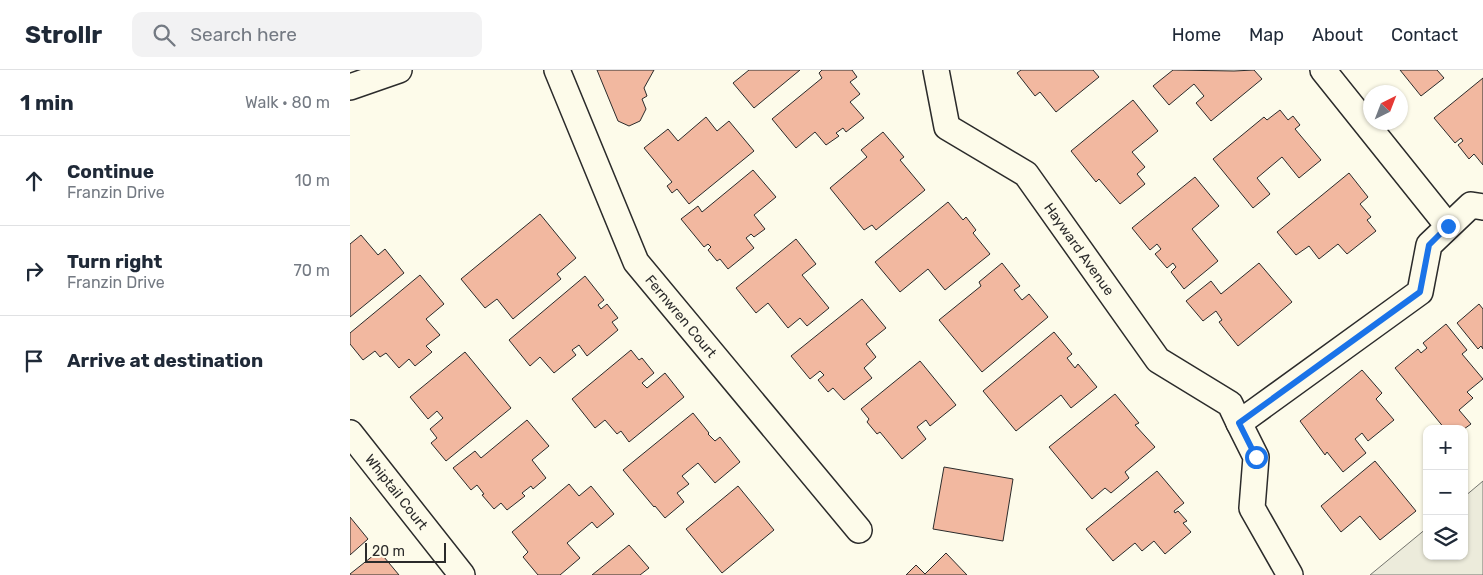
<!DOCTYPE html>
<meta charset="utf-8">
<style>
body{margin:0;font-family:Rubik,sans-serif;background:#f2f2f3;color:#1f2937}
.controls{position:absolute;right:15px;bottom:15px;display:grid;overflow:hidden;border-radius:10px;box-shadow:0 1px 4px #0004}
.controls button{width:45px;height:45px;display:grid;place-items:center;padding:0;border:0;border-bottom:1px solid #e0e1e3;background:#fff;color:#1f2937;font:25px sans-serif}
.compass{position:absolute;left:1013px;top:15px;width:45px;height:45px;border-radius:50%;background:#fff;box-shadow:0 1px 4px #0004;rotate:42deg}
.scale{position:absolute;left:15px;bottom:12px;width:81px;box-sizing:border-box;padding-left:5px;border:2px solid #2b2b2b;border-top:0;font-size:14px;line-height:18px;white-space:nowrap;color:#2b2b2b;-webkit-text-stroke:4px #fdfbea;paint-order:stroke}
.stop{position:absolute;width:15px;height:15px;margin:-11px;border:4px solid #1a73e8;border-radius:50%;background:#fff}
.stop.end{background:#1a73e8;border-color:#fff;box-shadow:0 1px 5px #0008}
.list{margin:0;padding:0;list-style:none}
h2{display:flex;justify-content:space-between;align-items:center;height:65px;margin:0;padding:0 20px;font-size:21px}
h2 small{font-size:16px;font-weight:400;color:#747a83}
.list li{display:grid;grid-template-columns:32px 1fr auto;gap:15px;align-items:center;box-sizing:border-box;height:90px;padding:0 20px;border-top:1px solid #e0e1e3}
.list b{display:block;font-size:19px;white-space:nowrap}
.list p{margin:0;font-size:16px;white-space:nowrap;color:#747a83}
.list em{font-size:16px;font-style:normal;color:#747a83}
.icon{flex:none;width:28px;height:28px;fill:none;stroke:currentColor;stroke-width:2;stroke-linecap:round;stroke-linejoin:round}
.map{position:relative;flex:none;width:1133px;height:505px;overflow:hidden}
header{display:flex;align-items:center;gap:30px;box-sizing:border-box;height:70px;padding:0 25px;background:#fff;border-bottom:1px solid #e0e1e3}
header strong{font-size:24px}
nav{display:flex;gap:28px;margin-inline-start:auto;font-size:18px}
.search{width:350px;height:45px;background:#f2f2f3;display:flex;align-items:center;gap:12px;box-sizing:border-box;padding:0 18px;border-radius:10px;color:#747a83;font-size:19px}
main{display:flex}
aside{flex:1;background:#fff}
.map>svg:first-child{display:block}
</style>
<header>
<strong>Strollr</strong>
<div class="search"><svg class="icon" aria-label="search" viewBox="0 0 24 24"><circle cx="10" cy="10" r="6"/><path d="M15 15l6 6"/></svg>Search here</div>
<nav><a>Home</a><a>Map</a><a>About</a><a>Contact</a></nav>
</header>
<main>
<aside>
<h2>1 min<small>Walk · 80 m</small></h2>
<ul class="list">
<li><svg class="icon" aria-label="ahead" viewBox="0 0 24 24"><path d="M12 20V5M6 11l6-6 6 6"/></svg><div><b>Continue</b><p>Franzin Drive</p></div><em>10 m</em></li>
<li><svg class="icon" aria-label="right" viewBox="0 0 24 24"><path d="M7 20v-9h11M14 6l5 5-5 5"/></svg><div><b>Turn right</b><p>Franzin Drive</p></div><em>70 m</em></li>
<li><svg class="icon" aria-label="arrive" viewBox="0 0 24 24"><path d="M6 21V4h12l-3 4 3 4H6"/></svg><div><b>Arrive at destination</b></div></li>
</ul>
</aside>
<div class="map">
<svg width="1133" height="505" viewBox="0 0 1133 505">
<rect width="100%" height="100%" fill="#fdfbea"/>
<polygon fill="#ecebdb" stroke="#74746e" points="1133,411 1133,505 1020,505 1077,458 1077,486 1114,486 1114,427"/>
<g fill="#f2b8a0" stroke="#2b2b2b">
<polygon points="247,0 304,0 294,18 297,26 292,29 296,39 290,51 279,56 268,51"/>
<polygon points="399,0 450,0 404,38 383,13"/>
<polygon points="472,0 502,0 507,7 500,12 510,24 500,32 514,48 496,62 493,58 486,63 489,66 476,75 465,62 446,78 422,49 472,8 469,3"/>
<polygon points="671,0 743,0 749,7 706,42 690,22 685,26 667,3"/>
<polygon points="823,0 884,1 904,0 912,9 861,51 846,33 854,26 844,14 819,35 803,16"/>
<polygon points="1050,0 1087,0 1094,8 1071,26"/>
<polygon points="1133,8 1133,95 1124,84 1119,89 1108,75 1113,71 1111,68 1105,73 1084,48"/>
<polygon points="783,30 808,61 782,82 795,97 787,104 795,114 770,134 749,109 746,112 721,81"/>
<polygon points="930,40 938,50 943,46 950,55 945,59 971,90 949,108 932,87 907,108 920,124 903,138 863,89 914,47 917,50"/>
<polygon points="356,47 367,61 379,51 404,81 339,134 327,119 322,123 317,116 322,112 294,78 318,59 328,71"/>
<polygon points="533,62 554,87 550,90 575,120 526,160 522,155 514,160 480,118 517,87 511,80"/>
<polygon points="403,100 426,127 404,145 415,159 404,167 401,164 396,168 404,178 378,199 370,189 367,191 358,180 361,177 358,174 354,177 331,149 348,136 352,142"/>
<polygon points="999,103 1018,127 1010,134 1021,147 1017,150 1026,161 997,184 988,174 969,189 959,176 946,185 927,162"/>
<polygon points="845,107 869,136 842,159 868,191 834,219 821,202 826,197 823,193 817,198 805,184 811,179 807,174 800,180 782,158"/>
<polygon points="598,132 613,150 616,147 626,160 623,163 640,184 595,220 578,199 550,222 525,192"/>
<polygon points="190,144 226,188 207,204 211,209 163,249 147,229 135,238 111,209"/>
<polygon points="11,165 28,185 35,179 54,203 0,247 0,174"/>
<polygon points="446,169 466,194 452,205 479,238 457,256 450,248 438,258 418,233 406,243 386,218"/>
<polygon points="652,193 670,216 664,220 672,230 679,224 698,247 632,302 589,250 631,216 629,212"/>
<polygon points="909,193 942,232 888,276 869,252 872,250 866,241 853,251 836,231 861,211 871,224"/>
<polygon points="70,205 94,234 76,249 90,265 76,276 82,282 65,296 59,289 49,298 36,283 30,287 25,281 13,290 0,274 0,263"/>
<polygon points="235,206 254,230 248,235 251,239 257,234 268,248 262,252 268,260 237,286 229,275 222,280 226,285 204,303 190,287 180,296 159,270"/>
<polygon points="512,229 536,258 516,274 526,287 514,298 522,308 494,330 483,318 478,322 468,310 474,305 470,301 460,309 441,286"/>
<polygon points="1129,234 1133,239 1133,279 1131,276 1128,279 1107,253"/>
<polygon points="1096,254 1117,280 1112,284 1133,309 1117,322 1123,328 1109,340 1121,354 1114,359 1095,359 1045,298 1068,279 1071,283 1077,278 1073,273"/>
<polygon points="704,262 722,284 717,288 725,298 728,294 747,317 721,338 711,325 666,361 633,321"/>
<polygon points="281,280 289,290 292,288 304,303 292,313 297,318 315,303 334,327 279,372 271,361 267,364 255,350 245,358 222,329"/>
<polygon points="115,282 161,338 96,391 81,373 87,368 80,359 93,348 87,341 78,349 60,327"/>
<polygon points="570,291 606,335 580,356 576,350 567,357 576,369 552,389 530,362 527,364 517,352 519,349 511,339"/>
<polygon points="1012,300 1032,323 1026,329 1044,350 1018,371 1012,363 1005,369 1016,383 993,402 977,382 975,385 950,351"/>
<polygon points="765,324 789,353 785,355 805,377 775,402 779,408 761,423 755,418 742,429 699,377"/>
<polygon points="343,343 359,363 358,364 365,371 370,367 390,392 365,413 348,393 332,406 339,414 327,423 334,432 315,448 305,436 304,437 273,400"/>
<polygon points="177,350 199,376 182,390 196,408 183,419 181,416 172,423 175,426 157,440 151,433 144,439 132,425 134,424 127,415 121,420 103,398 125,381 131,388"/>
<polygon points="1025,391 1066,441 1030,470 1010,446 991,462 971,436"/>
<polygon points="594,397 663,409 653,471 583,459"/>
<polygon points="807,401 834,433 824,441 825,443 828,441 837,451 833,453 841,462 815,484 804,471 792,481 785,473 763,491 736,459"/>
<polygon points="219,414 229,426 241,416 264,444 247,458 242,452 217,473 230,488 210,505 188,505 173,487 178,482 162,462"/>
<polygon points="388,416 424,460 372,503 336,459"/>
<polygon points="0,447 18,469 0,485"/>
<polygon points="279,475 299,498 290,505 242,505"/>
<polygon points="29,481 49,505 0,505 0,504"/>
<polygon points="596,483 617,505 556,505 566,495 575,504"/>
</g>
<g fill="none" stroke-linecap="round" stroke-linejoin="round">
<g stroke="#2b2b2b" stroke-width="28">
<g id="minor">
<path id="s1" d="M207 0 286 192 509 460"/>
<path id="s2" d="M586 0 597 57 676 104 808 290 880 334 889 353"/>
<polyline points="973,0 1098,156"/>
<polyline points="0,17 49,0"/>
<path id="s3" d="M0 363 112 505"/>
<polyline points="940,505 902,438 906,387 889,353 1070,222 1079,175 1121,135 1133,137"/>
</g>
</g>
<use href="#minor" stroke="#fdfbea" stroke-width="25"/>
</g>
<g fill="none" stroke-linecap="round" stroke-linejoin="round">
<polyline stroke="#1a73e8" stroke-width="6" points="906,387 889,353 1070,222 1079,175 1098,156"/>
</g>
<g text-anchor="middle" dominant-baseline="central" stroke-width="4" stroke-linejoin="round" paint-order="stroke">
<g font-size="14" fill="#2b2b2b" stroke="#fdfbea">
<text stroke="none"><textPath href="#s2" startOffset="242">Hayward Avenue</textPath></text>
<text stroke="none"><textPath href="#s1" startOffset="278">Fernwren Court</textPath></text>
<text stroke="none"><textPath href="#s3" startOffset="75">Whiptail Court</textPath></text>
</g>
</g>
</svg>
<div class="controls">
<button>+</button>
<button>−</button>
<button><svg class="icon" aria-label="layers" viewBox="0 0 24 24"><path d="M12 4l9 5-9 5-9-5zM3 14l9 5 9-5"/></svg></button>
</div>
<svg class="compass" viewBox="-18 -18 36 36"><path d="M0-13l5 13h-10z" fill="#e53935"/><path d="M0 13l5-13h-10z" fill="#747a83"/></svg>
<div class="scale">20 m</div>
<div class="stop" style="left:906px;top:387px"></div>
<div class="stop end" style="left:1098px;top:156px"></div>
</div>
</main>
